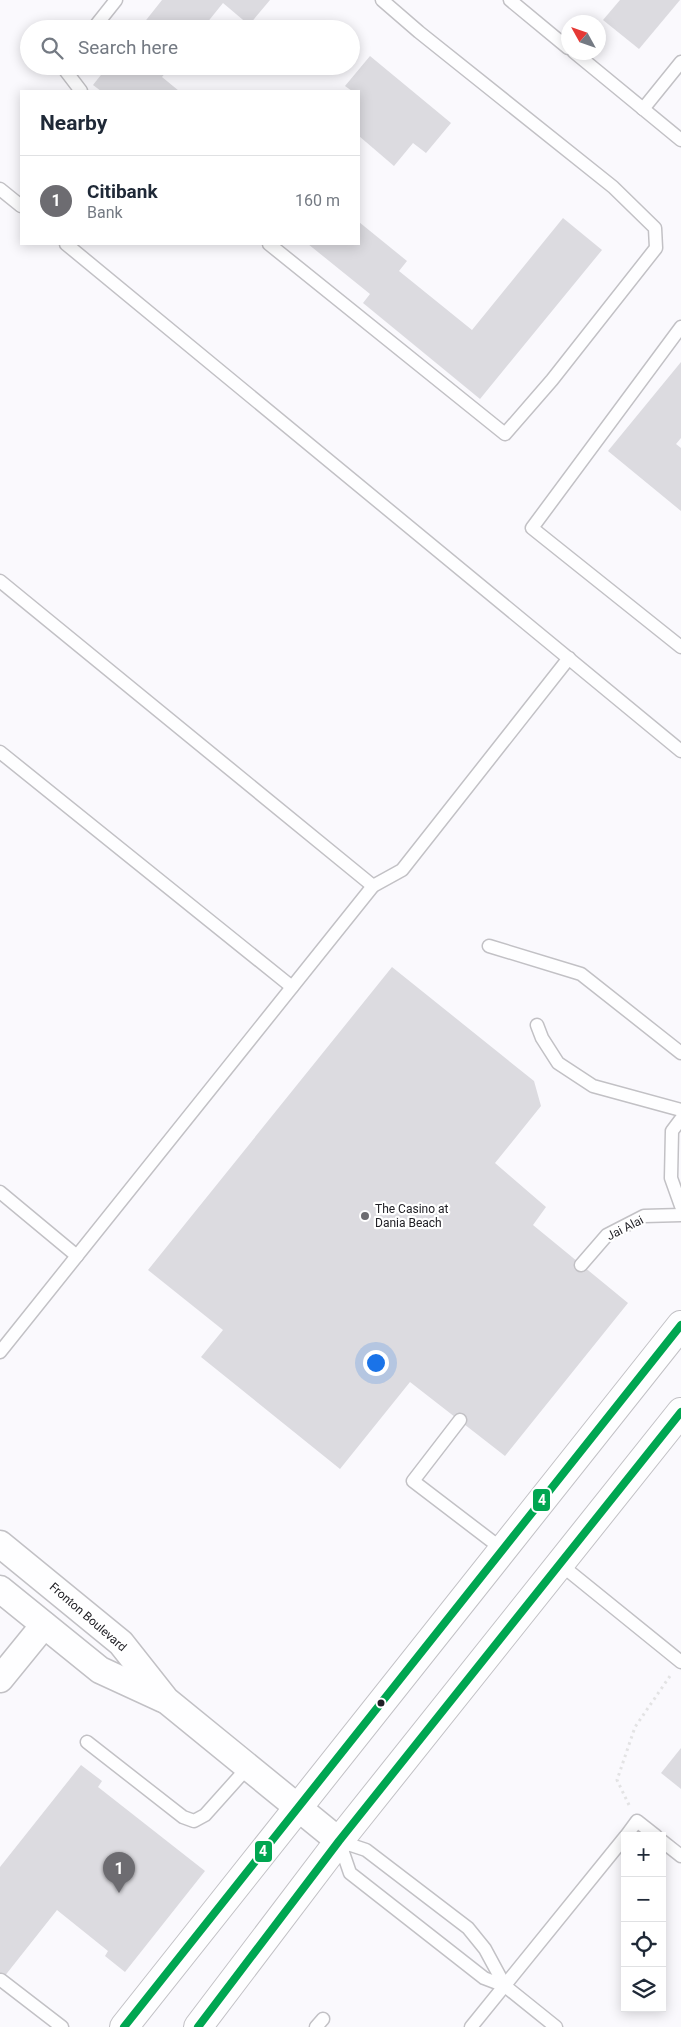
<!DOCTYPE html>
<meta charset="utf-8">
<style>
body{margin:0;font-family:Roboto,sans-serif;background:#f6f6f7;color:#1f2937}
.controls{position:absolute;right:15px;bottom:15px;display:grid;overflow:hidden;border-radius:0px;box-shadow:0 2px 12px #0003}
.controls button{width:45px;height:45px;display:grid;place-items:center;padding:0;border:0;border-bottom:1px solid #e0e1e3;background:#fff;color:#1f2937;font:25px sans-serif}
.compass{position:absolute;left:561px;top:15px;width:45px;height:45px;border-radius:50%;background:#fff;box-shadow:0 2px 12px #0003;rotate:310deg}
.you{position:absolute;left:375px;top:1362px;width:18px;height:18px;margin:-12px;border:4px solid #fff;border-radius:50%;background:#1a73e8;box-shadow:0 0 0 8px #1a73e833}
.badge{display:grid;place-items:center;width:32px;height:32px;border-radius:50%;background:#6d6c71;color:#fff;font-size:16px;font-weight:700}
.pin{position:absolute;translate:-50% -41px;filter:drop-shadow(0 1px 2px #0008)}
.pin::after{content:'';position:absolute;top:26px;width:18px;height:15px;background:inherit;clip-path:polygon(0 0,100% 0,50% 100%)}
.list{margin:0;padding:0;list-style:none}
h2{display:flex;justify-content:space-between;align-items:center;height:65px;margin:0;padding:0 20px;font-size:21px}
h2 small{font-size:16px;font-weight:400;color:#747a83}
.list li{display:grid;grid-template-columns:32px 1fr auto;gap:15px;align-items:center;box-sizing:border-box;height:90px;padding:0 20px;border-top:1px solid #e0e1e3}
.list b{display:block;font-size:19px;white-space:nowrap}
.list p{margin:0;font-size:16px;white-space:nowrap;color:#747a83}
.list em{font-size:16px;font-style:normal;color:#747a83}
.icon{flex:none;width:28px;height:28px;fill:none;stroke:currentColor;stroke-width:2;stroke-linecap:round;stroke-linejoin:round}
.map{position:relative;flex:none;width:681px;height:2027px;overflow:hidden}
.search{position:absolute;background:#fff;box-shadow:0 2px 12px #0003;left:20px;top:20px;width:340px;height:55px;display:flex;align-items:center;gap:12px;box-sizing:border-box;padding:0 18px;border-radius:28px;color:#747a83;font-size:19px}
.panel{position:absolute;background:#fff;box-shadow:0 2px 12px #0003;left:20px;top:90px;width:340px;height:155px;border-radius:0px}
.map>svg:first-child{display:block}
</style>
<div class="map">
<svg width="681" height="2027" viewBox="0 0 681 2027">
<rect width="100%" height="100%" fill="#faf9fd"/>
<g fill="#dcdbe0">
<polygon points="162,0 270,0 249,25 223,3 202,29 139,29"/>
<polygon points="620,0 680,0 639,49 603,20"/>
<polygon points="370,56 451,123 426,153 413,143 394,166 359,136 359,91 352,91 345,86"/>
<polygon points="108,66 171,66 162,77 179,91 101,91 93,85"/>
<polygon points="563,218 602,250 480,399 363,303 370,294 308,244 359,244 359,222 407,261 399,271 472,330"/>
<polygon points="681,362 681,438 676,444 681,448 681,511 608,451"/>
<polygon points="392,967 534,1081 541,1106 495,1163 546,1207 533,1225 628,1303 505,1456 410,1382 340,1469 201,1357 223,1330 148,1270"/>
<polygon points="681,1748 681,1789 661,1773"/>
<polygon points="81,1765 102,1781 98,1787 205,1871 125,1972 105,1956 108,1951 57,1910 0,1982 0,1867"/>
</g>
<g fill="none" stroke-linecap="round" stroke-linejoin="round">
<g stroke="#c2c1c5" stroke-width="15">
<g id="service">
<polyline points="510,0 568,48"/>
<polyline points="93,29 116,0"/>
<polyline points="574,52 681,140"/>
<polyline points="62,66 81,91"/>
<polyline points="643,109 681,62"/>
<polyline points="0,189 21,206"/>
<polyline points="66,244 681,751"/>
<polyline points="269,244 505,434 552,380 656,248 655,228 613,187 419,32 382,0"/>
<polyline points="681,327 532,528 681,647"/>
<polyline points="0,581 373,886"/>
<polyline points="0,752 292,987"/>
<polyline points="489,946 581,974 681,1053"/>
<polyline points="537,1025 542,1038 558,1063 593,1086 681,1110"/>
<polyline points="681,1119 672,1131 671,1178 681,1206"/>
<polyline points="0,1192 77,1256"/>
<polyline points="581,1265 607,1235 644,1216 681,1215"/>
<polyline points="0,1352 373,886 402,870 569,658"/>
<polyline points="460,1420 413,1481 502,1549"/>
<polyline points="560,1564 681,1662"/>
<polyline points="87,1742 183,1817 194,1821 205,1815 248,1767"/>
<polyline points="626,1836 637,1821 656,1836"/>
<polyline points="339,1841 350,1873 484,1978 505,1986 556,2027"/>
<polyline points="339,1841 366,1850 468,1928 485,1949 505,1986"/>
<polyline points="662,1841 681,1856"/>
<polyline points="1,1980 62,2027"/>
<polyline points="316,2027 323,2019"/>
<polyline points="471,2027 625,1837"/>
</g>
</g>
<g stroke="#c2c1c5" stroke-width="29">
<g id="minor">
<polyline points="0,1544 121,1643 166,1700 339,1841"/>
<polyline points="0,1589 100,1670 163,1699"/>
<polyline points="0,1679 44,1625"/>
</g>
</g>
<g stroke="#c2c1c5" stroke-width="30">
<g id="primary">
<polyline points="124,2027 681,1325"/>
<polyline points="198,2027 339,1841 681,1412"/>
</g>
</g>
<polyline stroke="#e3e3e4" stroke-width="3" stroke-dasharray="2.5 4" stroke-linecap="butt" points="629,1805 617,1780 635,1727 670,1676"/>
<use href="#service" stroke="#fefeff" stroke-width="12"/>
<use href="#minor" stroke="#fefeff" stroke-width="26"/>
<use href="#primary" stroke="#fefeff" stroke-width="28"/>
<g stroke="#fff" stroke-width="11">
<g id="bus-1">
<polyline points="124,2027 681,1325"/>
<polyline points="198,2027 339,1841 681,1412"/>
</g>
</g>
<use href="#bus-1" stroke="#00a651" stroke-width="8"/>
</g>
<circle fill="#6d6c71" stroke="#fff" stroke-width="2" cx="365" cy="1216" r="5"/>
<circle fill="#212026" stroke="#fff" stroke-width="2" cx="381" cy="1703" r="4.5"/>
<g text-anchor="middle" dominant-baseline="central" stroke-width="4.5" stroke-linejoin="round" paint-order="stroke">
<g font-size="12" fill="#212026" stroke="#fff" text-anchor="start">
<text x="375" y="1209">The Casino at<tspan x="375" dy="14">Dania Beach</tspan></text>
</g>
<g font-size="12" fill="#212026" stroke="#fff">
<text transform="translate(625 1228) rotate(-27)">Jai Alai</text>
<text transform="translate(88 1617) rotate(41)">Fronton Boulevard</text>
</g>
</g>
<g stroke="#fff" stroke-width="2">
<rect x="532" y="1488" width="19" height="24" rx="5" fill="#00a651"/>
<rect x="254" y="1840" width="19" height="23" rx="5" fill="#00a651"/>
</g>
<g font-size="14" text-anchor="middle" font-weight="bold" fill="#fff">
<text x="542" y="1505">4</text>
<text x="263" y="1856">4</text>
</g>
</svg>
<div class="controls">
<button>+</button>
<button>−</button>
<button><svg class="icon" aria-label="locate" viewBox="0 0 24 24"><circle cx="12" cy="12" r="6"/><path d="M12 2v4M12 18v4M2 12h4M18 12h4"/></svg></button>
<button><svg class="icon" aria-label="layers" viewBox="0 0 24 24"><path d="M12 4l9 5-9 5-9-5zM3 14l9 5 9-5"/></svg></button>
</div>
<svg class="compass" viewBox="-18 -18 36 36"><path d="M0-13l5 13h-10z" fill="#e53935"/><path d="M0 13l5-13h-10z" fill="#747a83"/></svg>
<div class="you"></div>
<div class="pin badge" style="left:119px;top:1893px">1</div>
<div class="search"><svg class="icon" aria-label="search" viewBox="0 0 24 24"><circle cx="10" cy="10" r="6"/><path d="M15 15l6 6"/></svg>Search here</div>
<section class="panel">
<h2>Nearby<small></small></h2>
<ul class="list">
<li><span class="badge">1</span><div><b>Citibank</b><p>Bank</p></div><em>160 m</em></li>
</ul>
</section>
</div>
